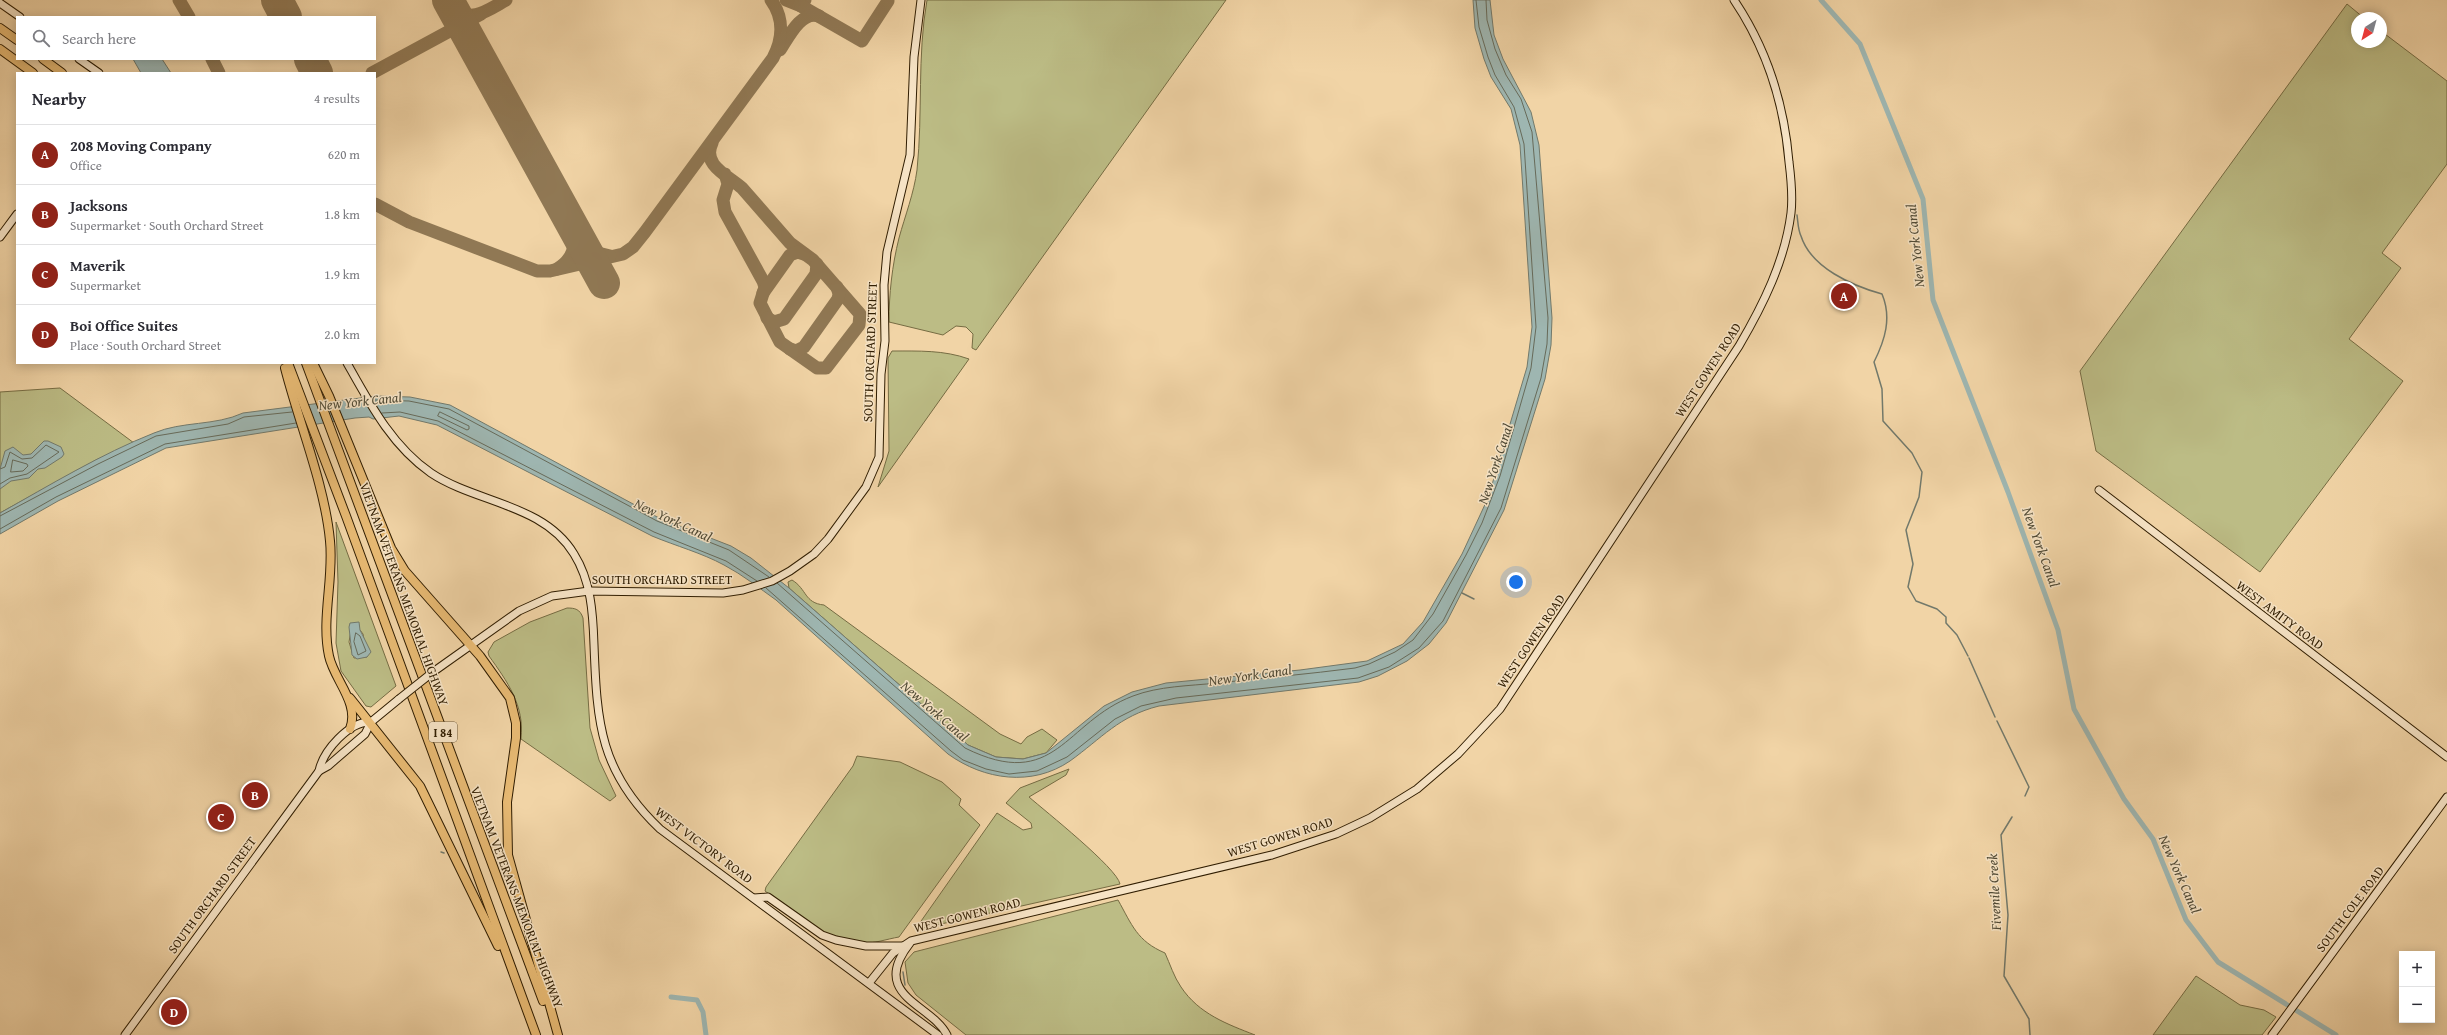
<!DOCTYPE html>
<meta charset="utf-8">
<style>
body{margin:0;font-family:"Gentium Book Plus",serif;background:#f7f7f7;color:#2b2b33}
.controls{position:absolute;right:12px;bottom:12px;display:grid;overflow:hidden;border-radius:0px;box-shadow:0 2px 10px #0003}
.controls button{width:36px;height:36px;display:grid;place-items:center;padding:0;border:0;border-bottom:1px solid #e1e1e2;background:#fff;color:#2b2b33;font:20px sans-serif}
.compass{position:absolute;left:2351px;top:12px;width:36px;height:36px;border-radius:50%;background:#fff;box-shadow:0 2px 10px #0003;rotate:216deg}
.you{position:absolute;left:1516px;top:582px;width:14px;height:14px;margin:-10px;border:3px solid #fff;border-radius:50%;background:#1a73e8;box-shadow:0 0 0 6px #1a73e833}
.badge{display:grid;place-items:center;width:26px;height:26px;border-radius:50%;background:#8f2418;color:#fff;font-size:13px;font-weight:700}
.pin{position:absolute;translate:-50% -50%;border:2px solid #fff;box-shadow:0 1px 4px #0006}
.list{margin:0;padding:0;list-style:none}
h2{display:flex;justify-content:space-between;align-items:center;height:52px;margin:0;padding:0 16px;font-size:17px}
h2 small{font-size:13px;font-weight:400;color:#7c7c81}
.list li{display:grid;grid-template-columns:26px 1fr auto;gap:12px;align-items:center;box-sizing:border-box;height:60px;padding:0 16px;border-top:1px solid #e1e1e2}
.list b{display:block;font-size:15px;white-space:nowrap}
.list p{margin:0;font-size:13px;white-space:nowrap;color:#7c7c81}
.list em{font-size:13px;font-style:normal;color:#7c7c81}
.icon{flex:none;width:22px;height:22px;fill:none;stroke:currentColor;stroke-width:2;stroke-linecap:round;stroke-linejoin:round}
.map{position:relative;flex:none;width:2447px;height:1035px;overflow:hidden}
.search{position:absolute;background:#fff;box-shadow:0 2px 10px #0003;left:16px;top:16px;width:360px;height:44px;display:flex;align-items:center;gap:10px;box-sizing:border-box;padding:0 14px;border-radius:0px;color:#7c7c81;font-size:15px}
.panel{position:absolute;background:#fff;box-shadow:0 2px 10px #0003;left:16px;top:72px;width:360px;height:292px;border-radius:0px}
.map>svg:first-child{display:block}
</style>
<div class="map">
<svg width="2447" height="1035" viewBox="0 0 2447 1035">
<rect width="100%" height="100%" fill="#f1d4a6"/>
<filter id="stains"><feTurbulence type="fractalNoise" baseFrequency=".005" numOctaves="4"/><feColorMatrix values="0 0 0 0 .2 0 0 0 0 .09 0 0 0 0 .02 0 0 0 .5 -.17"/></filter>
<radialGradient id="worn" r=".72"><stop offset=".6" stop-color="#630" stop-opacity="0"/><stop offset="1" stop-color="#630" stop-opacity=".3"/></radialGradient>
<g fill="#bcbc85" stroke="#766c43" fill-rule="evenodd">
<path d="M927 0H1226L976 350 972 348 973 334 966 327 956 326 943 335 889 322C889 294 892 266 899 238 905 216 914 193 917 170 923 113 917 56 927 0Z"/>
<polygon points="2347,4 2364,18 2357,18 2357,42 2381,42 2381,31 2447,81 2447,164 2382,253 2401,268 2349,339 2403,381 2260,572 2096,451 2080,371"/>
<path d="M892 351C919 351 944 350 969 359L878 487 889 451 888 358Z"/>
<polygon points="60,388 134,443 96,460 0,513 0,392"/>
<path d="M336 522 396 686 371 707 366 706 341 671 336 643 338 582ZM351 630H360L363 634 367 657 354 658 349 642Z"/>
<path d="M792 580C807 589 804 603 824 605L1000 734 1021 744 1027 737 1042 729 1057 740 1046 753 1023 759 996 757 968 745 789 588 788 582Z"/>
<path d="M567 608C575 608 580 609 583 618L590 728 599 760 616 796 610 801 521 739C525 706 507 681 489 656L488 652 494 642 530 622Z"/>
<path d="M857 756 900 762 942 782 961 799 959 805 980 825 899 937C887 939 873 944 862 943 825 941 794 912 765 891L766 887 853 766Z"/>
<path d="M1069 769 1066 775 1029 797C1045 811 1117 868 1120 884L923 928 919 924 997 813 1023 830 1032 828 1031 823 1006 803 1020 788Z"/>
<path d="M1118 900C1132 925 1137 941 1165 953 1170 964 1174 977 1181 987 1199 1014 1227 1024 1255 1035H966L916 995 908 983 905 962 914 952Z"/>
<polygon points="2196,976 2240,1005 2264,1010 2276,1017 2262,1035 2153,1035"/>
</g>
<g fill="#9eb6b1" stroke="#72796b">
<path d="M1473 0H1490L1494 35 1503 59 1531 112 1539 145 1552 318 1551 345 1545 379 1504 510 1446 623 1429 644 1407 661 1378 676 1359 682 1159 706C1119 716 1102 738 1070 761 1032 787 984 780 948 754L776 600C759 588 743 575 724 565 702 553 676 546 652 536L437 425 399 416 373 419 369 417 355 418 166 448 58 501 0 534V513C50 485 101 454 154 433 182 421 215 426 243 413L376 396 410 397 450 405 659 518 731 546 751 558 789 588 968 745 996 757 1023 759 1046 753 1104 706 1132 692 1166 683 1300 670 1367 661 1403 644 1423 622 1462 554 1488 498 1527 367 1532 327 1520 145 1511 109 1491 77 1484 59 1475 28Z"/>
<polygon points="133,59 162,59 171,73 141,73"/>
<polygon points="44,441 48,441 61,447 64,454 62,457 45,468 38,469 29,478 11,481 0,489 0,469 5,451 13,447 23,455 31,454"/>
<polygon points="359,622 360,630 371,652 367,657 357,659 352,655 349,627 350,623"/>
</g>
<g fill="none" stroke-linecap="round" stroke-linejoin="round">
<g stroke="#676a59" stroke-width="1">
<polyline points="374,400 409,401 449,409 657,521 729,550 769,577"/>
<polygon points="440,412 469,426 469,429 467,430 438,416"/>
<polyline points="382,413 400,412 438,421 654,532 726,561 757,581"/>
<polygon points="13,460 27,464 28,466 23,471 11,472"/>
<polyline points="0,469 5,467 10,452 22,459 32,458 46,445 59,452 27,474 10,478 0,484"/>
<polyline points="0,516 98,464 156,436 228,424 244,417 292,412"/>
<polyline points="0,529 56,497 165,444 296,423"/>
<path d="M777 583 965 748C1056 793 1064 722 1133 696 1159 686 1189 686 1217 683 1263 678 1309 674 1355 668L1369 664 1395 652 1413 640 1433 614 1466 555 1482 523 1500 476 1531 368 1536 327 1524 144 1514 107 1495 75 1488 57 1479 27 1476 0"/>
<polyline points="766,588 951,751 963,760 986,769 1009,774 1037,771 1067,757 1115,719 1141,706 1176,698 1358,678 1389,667 1419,648 1443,621 1501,508 1541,378 1547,344 1548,318 1532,132 1521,99 1506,75 1495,49 1487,20 1486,0"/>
<polygon points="356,633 360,636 366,651 358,655 354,642"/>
</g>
<g stroke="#72796b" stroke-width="1.5">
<path d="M1797 215C1798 222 1798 230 1801 236 1811 268 1853 286 1882 294 1892 318 1885 340 1874 362L1882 389 1883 421 1912 453 1922 472 1919 497 1906 530 1913 564 1908 587 1916 601 1937 609 1946 617V623L1957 635 1968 656"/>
<polyline points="1462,593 1474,599"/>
<polyline points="1969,658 1995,717"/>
<polyline points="1997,721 2029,787 2025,796"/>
<polyline points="2012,817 2001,835 2008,915 2004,976 2029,1019 2030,1035"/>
<polyline points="441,852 444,853"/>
<polyline points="903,972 905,985"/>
</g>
<g stroke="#9eb6b1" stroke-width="5">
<polyline points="1821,0 1860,44 1923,199 1933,300 2008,492 2058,630 2074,709 2124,799 2153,839 2186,920 2218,962 2336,1035"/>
<polyline points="671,997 697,1000 703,1012 706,1035"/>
</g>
<g stroke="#907854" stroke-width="13">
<polyline points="179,0 189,17"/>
<polyline points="786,0 801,6 805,0"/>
<polyline points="801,6 862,41 888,1"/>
<path d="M453 8C471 24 488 10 506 0"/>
<path d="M780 50C788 38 801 10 819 16"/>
<polyline points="212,59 219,73"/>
<polyline points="372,73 481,14"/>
<path d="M712 143C701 165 729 176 742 188L790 243 813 260 860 314 859 325 826 368H817L780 342 760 303 765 287 763 281 725 212 723 200 728 184 725 174"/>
<path d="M375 204 409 222 537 271H550L623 254 633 247 645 232 773 58C783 39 784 18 771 0"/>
<polyline points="580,239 594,252 610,256"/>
<path d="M557 269C574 259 576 245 574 227"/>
<polyline points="763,293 790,255 798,252 804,254"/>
<polyline points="767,318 774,322 784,319 816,274 817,264"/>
<polyline points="790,349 796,351 804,347 838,299 839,294 837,287"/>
</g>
<g stroke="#907854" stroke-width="32">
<polyline points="277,0 286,17"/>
<polyline points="448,0 604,283"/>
<polyline points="310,59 317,73"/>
</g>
<g stroke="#301d01" stroke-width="9">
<g id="secondary">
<polyline points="0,3 20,17"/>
<polyline points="79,59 99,73"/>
<polyline points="0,237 17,214"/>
<path d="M347 363C370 404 392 446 431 473 476 503 544 504 574 554 591 581 593 613 594 645 597 724 600 772 660 829L938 1035"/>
<polyline points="2099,490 2447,757"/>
<polyline points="433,672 519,611 552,596 589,591 723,593 743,590 772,581 790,571 814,554 828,539 866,487 879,457 881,374 885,341 884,285 887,252 910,155 914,57 921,0"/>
<polyline points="319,771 328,766 365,734 371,722 399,699"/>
<polyline points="754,898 768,897 822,935 836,940 866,946 903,946"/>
<path d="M910 943C868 996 932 1004 947 1035"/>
<path d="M869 983 893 953 911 941 1272 855 1336 834 1370 818 1417 789 1458 754 1500 709 1739 346C1763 305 1785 261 1791 213 1793 196 1791 178 1789 162 1784 102 1767 49 1734 0"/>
<path d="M125 1035 319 771C323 751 349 721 371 722"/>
<polyline points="2272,1035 2447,797"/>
</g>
</g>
<g stroke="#301d01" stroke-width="10">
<g id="highway">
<polyline points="0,28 17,40"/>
<polyline points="0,49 33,73"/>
<polyline points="43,59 62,73"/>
<polyline points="288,363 346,516 536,1035"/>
<polyline points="306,363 543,1001"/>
<polyline points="313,363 329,396 391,548 405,571 480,656 510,698 516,723 516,738 507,802 508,855 558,1035"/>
<path d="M285 368C299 423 325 486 330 541 334 578 321 619 329 656 334 680 360 703 350 729"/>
<polyline points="350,698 420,786 498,946"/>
</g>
</g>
<use href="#secondary" stroke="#f6e3c5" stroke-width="7"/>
<use href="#highway" stroke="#e8ba73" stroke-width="8"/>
<g stroke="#301d01" stroke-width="9" stroke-linecap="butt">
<polyline id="secondary-bridge" points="399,699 433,672"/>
</g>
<use href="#secondary-bridge" stroke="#f6e3c5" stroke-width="7"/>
</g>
<g text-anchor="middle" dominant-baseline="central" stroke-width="3" stroke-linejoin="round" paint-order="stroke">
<rect fill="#f6e3c5" stroke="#6b583c" stroke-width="1" x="429" y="722" width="28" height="20" rx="3"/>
<g font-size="12" font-weight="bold" fill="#301d01">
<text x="443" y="732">I 84</text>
</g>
<g font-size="13" fill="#301d01" stroke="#f6e3c5">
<text transform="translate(870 352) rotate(-88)">SOUTH ORCHARD STREET</text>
<text transform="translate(1708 370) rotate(-57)">WEST GOWEN ROAD</text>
<text x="662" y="579">SOUTH ORCHARD STREET</text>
<text transform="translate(404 594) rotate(70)">VIETNAM VETERANS MEMORIAL HIGHWAY</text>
<text transform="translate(2280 615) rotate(37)">WEST AMITY ROAD</text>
<text transform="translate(1531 641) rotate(-56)">WEST GOWEN ROAD</text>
<text transform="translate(1280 837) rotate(-17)">WEST GOWEN ROAD</text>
<text transform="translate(704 845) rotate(37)">WEST VICTORY ROAD</text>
<text transform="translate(212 895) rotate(-54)">SOUTH ORCHARD STREET</text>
<text transform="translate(517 897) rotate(69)">VIETNAM VETERANS MEMORIAL HIGHWAY</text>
<text transform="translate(2350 909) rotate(-53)">SOUTH COLE ROAD</text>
<text transform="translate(967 915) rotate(-14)">WEST GOWEN ROAD</text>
</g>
<g font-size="14" font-style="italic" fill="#514b36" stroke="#f6e3c5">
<text transform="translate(1915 246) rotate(-96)">New York Canal</text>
<text transform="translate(360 401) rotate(-6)">New York Canal</text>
<text transform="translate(1495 464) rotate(-72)">New York Canal</text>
<text transform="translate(673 520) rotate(25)">New York Canal</text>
<text transform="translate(2041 547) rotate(70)">New York Canal</text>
<text transform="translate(1250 675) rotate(-8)">New York Canal</text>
<text transform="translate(935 711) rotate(41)">New York Canal</text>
<text transform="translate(2180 874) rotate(66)">New York Canal</text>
<text transform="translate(1994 892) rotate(-93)">Fivemile Creek</text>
</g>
</g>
<rect width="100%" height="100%" filter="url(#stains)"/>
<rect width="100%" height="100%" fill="url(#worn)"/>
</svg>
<div class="controls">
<button>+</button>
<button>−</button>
</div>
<svg class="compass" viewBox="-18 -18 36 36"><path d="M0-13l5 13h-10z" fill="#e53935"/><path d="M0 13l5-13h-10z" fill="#7c7c81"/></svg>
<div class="you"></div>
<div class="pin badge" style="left:1844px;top:296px">A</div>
<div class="pin badge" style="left:255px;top:795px">B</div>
<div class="pin badge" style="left:221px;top:817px">C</div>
<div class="pin badge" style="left:174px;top:1012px">D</div>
<div class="search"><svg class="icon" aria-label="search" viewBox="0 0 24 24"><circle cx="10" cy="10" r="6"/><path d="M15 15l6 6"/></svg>Search here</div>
<section class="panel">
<h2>Nearby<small>4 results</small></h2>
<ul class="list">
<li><span class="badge">A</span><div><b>208 Moving Company</b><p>Office</p></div><em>620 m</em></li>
<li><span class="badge">B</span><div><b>Jacksons</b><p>Supermarket · South Orchard Street</p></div><em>1.8 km</em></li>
<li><span class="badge">C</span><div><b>Maverik</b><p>Supermarket</p></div><em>1.9 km</em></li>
<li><span class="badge">D</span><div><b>Boi Office Suites</b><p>Place · South Orchard Street</p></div><em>2.0 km</em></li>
</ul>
</section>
</div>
